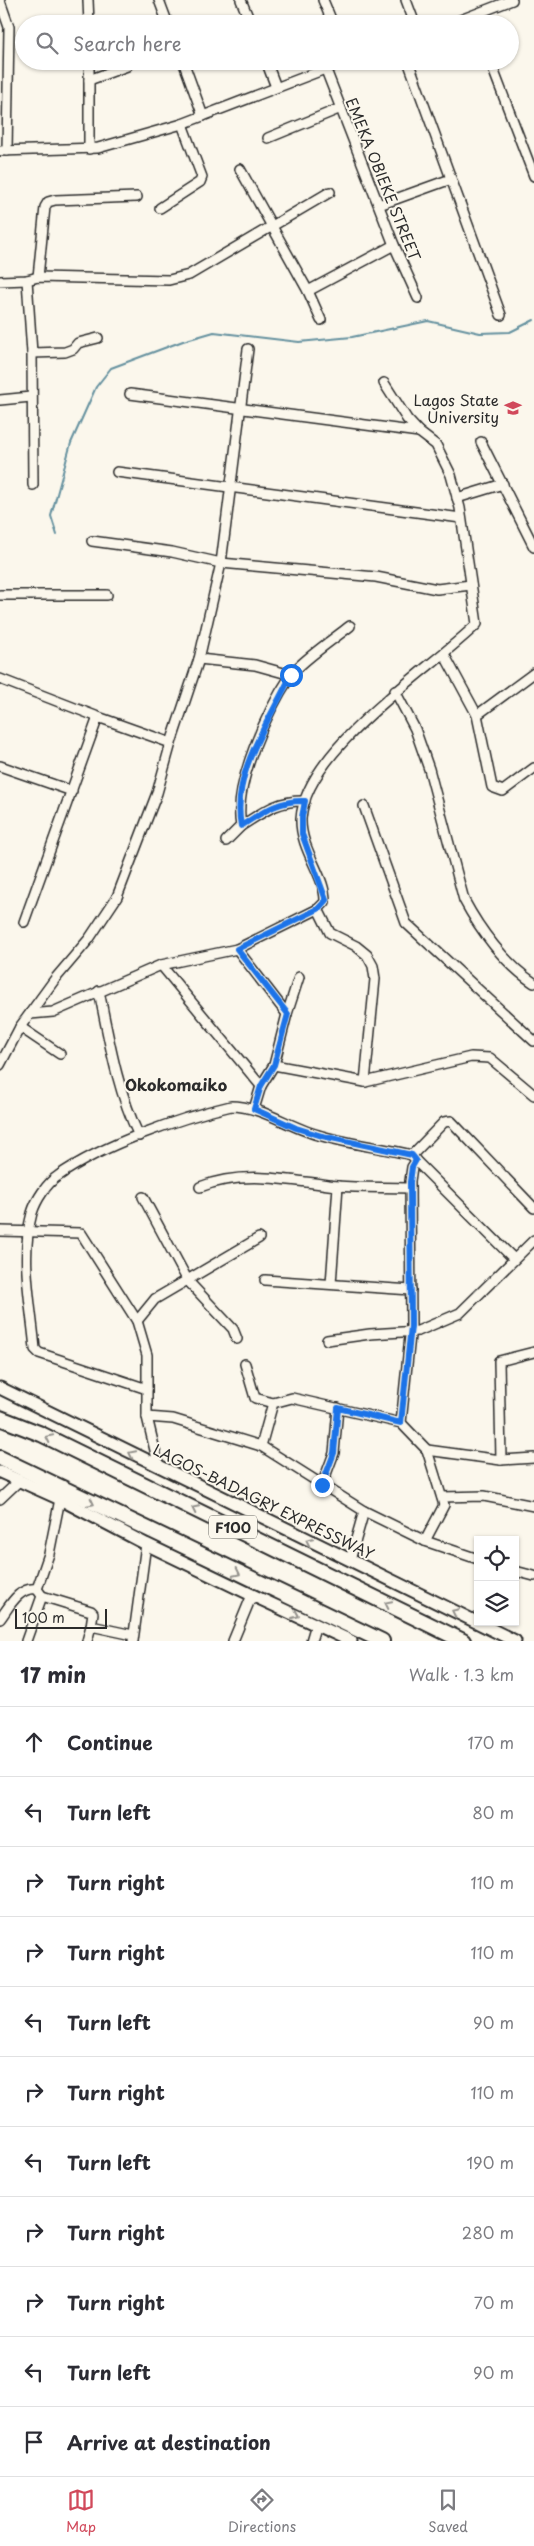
<!DOCTYPE html>
<meta charset="utf-8">
<style>
body{margin:0;font-family:"Playpen Sans",sans-serif;background:#f7f7f7;color:#2b2b33}
.controls{position:absolute;right:15px;bottom:15px;display:grid;overflow:hidden;border-radius:0px;box-shadow:0 1px 4px #0004}
.controls button{width:45px;height:45px;display:grid;place-items:center;padding:0;border:0;border-bottom:1px solid #e1e1e2;background:#fff;color:#2b2b33;font:25px sans-serif}
.scale{position:absolute;left:15px;bottom:12px;width:92px;box-sizing:border-box;padding-left:5px;border:2px solid #2b2b2b;border-top:0;font-size:14px;line-height:18px;white-space:nowrap;color:#2b2b2b;-webkit-text-stroke:4px #fbf7ec;paint-order:stroke}
.stop{position:absolute;width:15px;height:15px;margin:-11px;border:4px solid #1a73e8;border-radius:50%;background:#fff}
.stop.end{background:#1a73e8;border-color:#fff;box-shadow:0 1px 5px #0008}
.list{margin:0;padding:0;list-style:none}
h2{display:flex;justify-content:space-between;align-items:center;height:65px;margin:0;padding:0 20px;font-size:21px}
h2 small{font-size:16px;font-weight:400;color:#7c7c81}
.list li{display:grid;grid-template-columns:32px 1fr auto;gap:15px;align-items:center;box-sizing:border-box;height:70px;padding:0 20px;border-top:1px solid #e1e1e2}
.list b{display:block;font-size:19px;white-space:nowrap}
.list em{font-size:16px;font-style:normal;color:#7c7c81}
.icon{flex:none;width:28px;height:28px;fill:none;stroke:currentColor;stroke-width:2;stroke-linecap:round;stroke-linejoin:round}
.map{position:relative;flex:none;width:534px;height:1641px;overflow:hidden}
.search{position:absolute;background:#fff;box-shadow:0 1px 4px #0004;left:15px;right:15px;top:15px;height:55px;display:flex;align-items:center;gap:12px;box-sizing:border-box;padding:0 18px;border-radius:28px;color:#7c7c81;font-size:19px}
.sheet{height:835px;background:#fff}
nav{display:flex;justify-content:space-around;align-items:center;box-sizing:border-box;height:70px;border-top:1px solid #e1e1e2;background:#fff;font-size:14px;color:#7c7c81}
nav a{display:grid;justify-items:center;gap:2px}
nav .on{color:#d1495b}
.map>svg:first-child{display:block}
</style>
<div class="map">
<svg width="534" height="1641" viewBox="0 0 534 1641">
<rect width="100%" height="100%" fill="#fbf7ec"/>
<filter id="ink" filterUnits="userSpaceOnUse"><feTurbulence type="fractalNoise" baseFrequency=".02" numOctaves="2"/><feDisplacementMap in="SourceGraphic" scale="10" xChannelSelector="R" yChannelSelector="G"/><feConvolveMatrix kernelMatrix="1 2 1 2 8 2 1 2 1" color-interpolation-filters="sRGB"/></filter>
<g filter="url(#ink)">
<g fill="none" stroke-linecap="round" stroke-linejoin="round">
<polyline stroke="#65919f" stroke-width="2" points="57,535 51,516 71,443 96,387 111,368 183,341 214,332 299,342 352,337 428,321 480,333 510,332 534,320"/>
<g stroke="#2b2b2b" stroke-width="12">
<g id="minor">
<polyline points="88,0 89,24"/>
<polyline points="159,0 168,24"/>
<polyline points="241,0 251,24"/>
<polyline points="323,0 333,24"/>
<polyline points="406,0 415,24"/>
<polyline points="0,1 9,27 7,151"/>
<polyline points="450,24 512,0"/>
<polyline points="183,61 203,116"/>
<polyline points="266,61 276,87"/>
<polyline points="408,61 501,315"/>
<polyline points="490,61 534,176"/>
<polyline points="326,70 394,245 418,298"/>
<polyline points="89,80 127,66"/>
<polyline points="268,138 341,108"/>
<polyline points="89,149 89,61"/>
<polyline points="0,151 98,148 182,124 346,61"/>
<polyline points="240,169 308,291 394,245"/>
<polyline points="379,205 451,179"/>
<polyline points="160,208 200,182 202,177 182,124"/>
<polyline points="38,277 45,207 48,202 55,200 137,197"/>
<polyline points="27,280 32,353 33,485"/>
<polyline points="0,281 27,280 38,277 169,280 189,275 330,192"/>
<polyline points="308,291 321,320"/>
<polyline points="32,353 65,352 73,349 78,343 98,338"/>
<polyline points="130,394 419,432"/>
<polyline points="0,400 31,397"/>
<polyline points="481,442 534,547"/>
<polyline points="117,472 461,518"/>
<polyline points="457,498 503,484"/>
<polyline points="92,541 172,552 221,563 376,577 437,589 471,585"/>
<polyline points="0,595 107,595"/>
<polyline points="444,654 477,715 492,787 503,791 534,768"/>
<polyline points="199,659 255,665 291,675"/>
<polyline points="0,679 98,717 171,743"/>
<path d="M395 691 415 729 429 769 464 900C480 930 505 964 534 983"/>
<polyline points="477,715 534,673"/>
<polyline points="0,766 72,791"/>
<polyline points="364,806 406,923 534,1041"/>
<path d="M241 826C263 812 278 800 305 801"/>
<path d="M226 841 241 826C233 784 267 711 291 675 301 661 335 638 350 626"/>
<polyline points="318,909 330,933 356,946 367,955 373,966 375,979 365,1082"/>
<polyline points="24,922 98,717"/>
<polyline points="237,949 287,1014 274,1065 261,1086 254,1109"/>
<polyline points="161,965 261,1086"/>
<path d="M99 991C109 1040 117 1090 139 1136"/>
<path d="M30 1014 53 1012 161 965 237 949 318 909 325 902C326 876 300 850 301 819 305 749 430 670 477 624L460 508 451 475 436 445 419 432 407 419 384 383"/>
<polyline points="287,1014 299,977"/>
<polyline points="20,1027 60,1054"/>
<polyline points="0,1065 20,1027 55,979 89,939 117,897 157,793 171,743 199,659 221,563 248,349"/>
<polyline points="274,1065 365,1082 471,1057 490,1058 534,1095"/>
<polyline points="416,1161 514,1259"/>
<path d="M200 1187C244 1169 292 1181 337 1186 361 1188 386 1187 410 1188"/>
<polyline points="143,1197 188,1281 233,1329 237,1339"/>
<polyline points="0,1231 81,1233 137,1321 147,1355 147,1417 159,1467"/>
<polyline points="265,1280 411,1290"/>
<polyline points="331,1284 338,1186"/>
<polyline points="137,1321 155,1299 259,1238"/>
<polyline points="327,1340 370,1334 418,1331 460,1313 534,1240"/>
<polyline points="245,1364 255,1398 273,1403"/>
<path d="M147 1389 39 1353 35 1349C31 1304 20 1257 32 1213 36 1200 47 1183 58 1176 102 1145 179 1118 231 1106 263 1106 291 1129 322 1136 351 1144 382 1148 412 1155"/>
<polyline points="147,1417 173,1419 261,1446 364,1511 425,1541 478,1559"/>
<polyline points="401,1423 411,1326 410,1181 412,1167 416,1161 412,1155 444,1122 451,1121 534,1208"/>
<polyline points="261,1446 273,1403 292,1398 401,1423 427,1450 444,1505 425,1541"/>
<polyline points="427,1450 501,1460 534,1458"/>
<polyline points="501,1460 499,1361 534,1352"/>
<polyline points="322,1485 334,1453 338,1408"/>
<polyline points="442,1497 484,1496 534,1506"/>
<polyline points="0,1499 19,1481"/>
<polyline points="350,1560 364,1511"/>
<polyline points="515,1571 534,1576"/>
<polyline points="42,1596 91,1611 93,1613 91,1626"/>
<path d="M0 1619C9 1607 19 1586 37 1589"/>
<polyline points="26,1641 42,1596 37,1589 49,1554 60,1499"/>
<polyline points="87,1641 91,1626 133,1635"/>
<polyline points="133,1641 146,1544"/>
<polyline points="233,1641 252,1595"/>
<polyline points="311,1641 316,1624"/>
</g>
</g>
<g stroke="#2b2b2b" stroke-width="15">
<g id="major">
<polyline points="0,1388 515,1641"/>
<polyline points="0,1472 60,1499 146,1544 252,1595 351,1641"/>
</g>
</g>
<g stroke="#2b2b2b" stroke-width="18">
<g id="highway">
<polyline points="0,1418 41,1434 463,1641"/>
<polyline points="0,1458 382,1641"/>
</g>
</g>
<use href="#minor" stroke="#fbf7ec" stroke-width="9"/>
<use href="#major" stroke="#fbf7ec" stroke-width="11"/>
<use href="#highway" stroke="#fbf7ec" stroke-width="14"/>
</g>
<defs><path id="oneway-chevron" d="M-2-3.5L2.5 0L-2 3.5" fill="none" stroke-width="1.6" stroke-linecap="round" stroke-linejoin="round" transform="scale(1.25)"/></defs>
<g stroke="#93918c">
<use href="#oneway-chevron" transform="translate(49 1438) rotate(-154)"/>
<use href="#oneway-chevron" transform="translate(132 1454) rotate(-154)"/>
<use href="#oneway-chevron" transform="translate(91 1503) rotate(26)"/>
<use href="#oneway-chevron" transform="translate(195 1509) rotate(-154)"/>
<use href="#oneway-chevron" transform="translate(309 1541) rotate(-154)"/>
<use href="#oneway-chevron" transform="translate(237 1573) rotate(26)"/>
<use href="#oneway-chevron" transform="translate(388 1604) rotate(-154)"/>
<use href="#oneway-chevron" transform="translate(455 1612) rotate(-154)"/>
<use href="#oneway-chevron" transform="translate(296 1615) rotate(24)"/>
</g>
</g>
<g fill="none" stroke-linecap="round" stroke-linejoin="round" filter="url(#ink)">
<path stroke="#1a73e8" stroke-width="6" d="M291 675C270 721 231 772 241 826 263 812 278 800 305 801L302 817V834L326 900 318 909 237 949 288 1014 274 1065 261 1086 254 1109 296 1128 322 1136 412 1155 416 1160 412 1167 410 1182 411 1326 401 1423 338 1408 334 1453 322 1485"/>
</g>
<defs>
<g id="university-bare" transform="scale(1.35)"><path d="M0-5L7-2L0 1L-7-2ZM-4 1L0 2.5L4 1V4Q0 6-4 4Z" fill="#d1495b" stroke="#fbf7ec" stroke-width="2.5" paint-order="stroke"/></g>
</defs>
<g fill-rule="evenodd">
<use href="#university-bare" x="513" y="408"/>
</g>
<g text-anchor="middle" dominant-baseline="central" stroke-width="4" stroke-linejoin="round" paint-order="stroke">
<rect fill="#fbf7ec" stroke="#696865" stroke-width="1" x="209" y="1515.5" width="48" height="23" rx="4"/>
<g font-size="14" font-weight="bold" fill="#2b2b2b">
<text x="233" y="1527">F100</text>
</g>
<g font-size="15" fill="#2b2b2b" stroke="#fbf7ec">
<text transform="translate(384 179) rotate(68)">EMEKA OBIEKE STREET</text>
<text transform="translate(264 1501) rotate(26)">LAGOS-BADAGRY EXPRESSWAY</text>
</g>
<g font-size="15" fill="#2b2b2b" stroke="#fbf7ec" text-anchor="end">
<text x="499" y="399">Lagos State<tspan x="499" dy="17">University</tspan></text>
</g>
<g font-size="16" font-weight="bold" fill="#2b2b2b" stroke="#fbf7ec">
<text x="176" y="1084">Okokomaiko</text>
</g>
</g>
</svg>
<div class="controls">
<button><svg class="icon" aria-label="locate" viewBox="0 0 24 24"><circle cx="12" cy="12" r="6"/><path d="M12 2v4M12 18v4M2 12h4M18 12h4"/></svg></button>
<button><svg class="icon" aria-label="layers" viewBox="0 0 24 24"><path d="M12 4l9 5-9 5-9-5zM3 14l9 5 9-5"/></svg></button>
</div>
<div class="scale">100 m</div>
<div class="stop" style="left:291px;top:675px"></div>
<div class="stop end" style="left:322px;top:1485px"></div>
<div class="search"><svg class="icon" aria-label="search" viewBox="0 0 24 24"><circle cx="10" cy="10" r="6"/><path d="M15 15l6 6"/></svg>Search here</div>
</div>
<section class="sheet">
<h2>17 min<small>Walk · 1.3 km</small></h2>
<ul class="list">
<li><svg class="icon" aria-label="ahead" viewBox="0 0 24 24"><path d="M12 20V5M6 11l6-6 6 6"/></svg><div><b>Continue</b></div><em>170 m</em></li>
<li><svg class="icon" aria-label="left" viewBox="0 0 24 24"><path d="M17 20v-9H6M10 6l-5 5 5 5"/></svg><div><b>Turn left</b></div><em>80 m</em></li>
<li><svg class="icon" aria-label="right" viewBox="0 0 24 24"><path d="M7 20v-9h11M14 6l5 5-5 5"/></svg><div><b>Turn right</b></div><em>110 m</em></li>
<li><svg class="icon" aria-label="right" viewBox="0 0 24 24"><path d="M7 20v-9h11M14 6l5 5-5 5"/></svg><div><b>Turn right</b></div><em>110 m</em></li>
<li><svg class="icon" aria-label="left" viewBox="0 0 24 24"><path d="M17 20v-9H6M10 6l-5 5 5 5"/></svg><div><b>Turn left</b></div><em>90 m</em></li>
<li><svg class="icon" aria-label="right" viewBox="0 0 24 24"><path d="M7 20v-9h11M14 6l5 5-5 5"/></svg><div><b>Turn right</b></div><em>110 m</em></li>
<li><svg class="icon" aria-label="left" viewBox="0 0 24 24"><path d="M17 20v-9H6M10 6l-5 5 5 5"/></svg><div><b>Turn left</b></div><em>190 m</em></li>
<li><svg class="icon" aria-label="right" viewBox="0 0 24 24"><path d="M7 20v-9h11M14 6l5 5-5 5"/></svg><div><b>Turn right</b></div><em>280 m</em></li>
<li><svg class="icon" aria-label="right" viewBox="0 0 24 24"><path d="M7 20v-9h11M14 6l5 5-5 5"/></svg><div><b>Turn right</b></div><em>70 m</em></li>
<li><svg class="icon" aria-label="left" viewBox="0 0 24 24"><path d="M17 20v-9H6M10 6l-5 5 5 5"/></svg><div><b>Turn left</b></div><em>90 m</em></li>
<li><svg class="icon" aria-label="arrive" viewBox="0 0 24 24"><path d="M6 21V4h12l-3 4 3 4H6"/></svg><div><b>Arrive at destination</b></div></li>
</ul>
</section>
<nav>
<a class="on"><svg class="icon" aria-label="map" viewBox="0 0 24 24"><path d="M3 6l6-2 6 2 6-2v14l-6 2-6-2-6 2zM9 4v14M15 6v14"/></svg>Map</a>
<a><svg class="icon" aria-label="directions" viewBox="0 0 24 24"><path d="M12 3l9 9-9 9-9-9zM9 14v-3h6M13 9l2 2-2 2"/></svg>Directions</a>
<a><svg class="icon" aria-label="saved" viewBox="0 0 24 24"><path d="M7 4h10v16l-5-4-5 4z"/></svg>Saved</a>
</nav>
